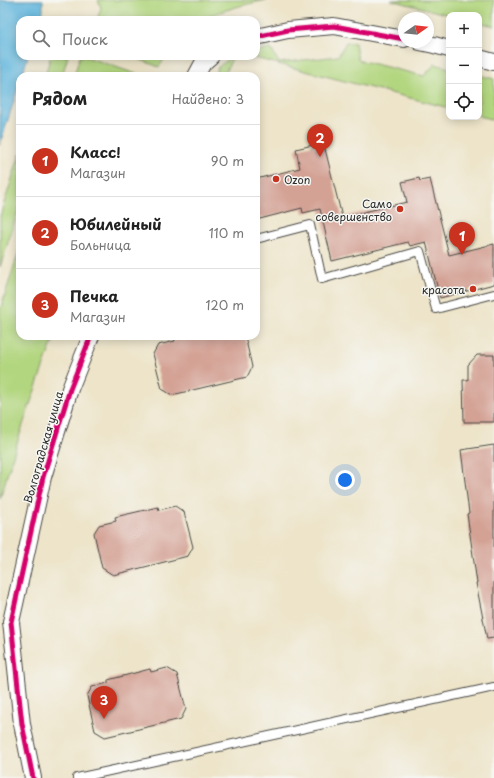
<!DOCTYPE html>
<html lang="ru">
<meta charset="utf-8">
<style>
body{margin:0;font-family:"Playpen Sans",sans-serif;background:#f2f2f2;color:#222}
.controls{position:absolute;right:12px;top:12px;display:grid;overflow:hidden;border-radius:8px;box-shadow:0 2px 10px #0003}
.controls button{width:36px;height:36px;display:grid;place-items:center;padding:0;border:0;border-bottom:1px solid #e0e0e0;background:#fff;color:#222;font:20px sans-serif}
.compass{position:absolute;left:398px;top:12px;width:36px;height:36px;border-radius:50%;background:#fff;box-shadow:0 2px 10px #0003;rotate:76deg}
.you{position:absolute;left:345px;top:480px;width:14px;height:14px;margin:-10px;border:3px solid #fff;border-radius:50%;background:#1a73e8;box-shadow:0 0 0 6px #1a73e833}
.badge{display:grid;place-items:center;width:26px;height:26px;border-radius:50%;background:#c8321e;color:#fff;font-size:13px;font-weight:700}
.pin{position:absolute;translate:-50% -33px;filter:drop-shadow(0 1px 2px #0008)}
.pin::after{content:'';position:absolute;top:21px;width:14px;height:12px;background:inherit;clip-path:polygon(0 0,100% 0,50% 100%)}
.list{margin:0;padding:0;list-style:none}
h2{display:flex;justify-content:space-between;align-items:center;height:52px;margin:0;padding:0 16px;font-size:17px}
h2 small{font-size:13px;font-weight:400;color:#767676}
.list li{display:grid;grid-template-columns:26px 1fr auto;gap:12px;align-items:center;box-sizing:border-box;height:72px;padding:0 16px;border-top:1px solid #e0e0e0}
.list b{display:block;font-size:15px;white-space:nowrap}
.list p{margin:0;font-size:13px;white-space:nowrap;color:#767676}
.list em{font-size:13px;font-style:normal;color:#767676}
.icon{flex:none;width:22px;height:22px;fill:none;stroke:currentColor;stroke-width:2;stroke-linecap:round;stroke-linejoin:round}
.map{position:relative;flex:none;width:494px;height:778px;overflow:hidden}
.search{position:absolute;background:#fff;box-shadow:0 2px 10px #0003;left:16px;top:16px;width:244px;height:44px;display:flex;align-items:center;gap:10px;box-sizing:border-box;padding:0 14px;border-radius:12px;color:#767676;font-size:15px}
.panel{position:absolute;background:#fff;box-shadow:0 2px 10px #0003;left:16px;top:72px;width:244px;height:268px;border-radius:12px}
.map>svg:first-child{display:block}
</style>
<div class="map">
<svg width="494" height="778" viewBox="0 0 494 778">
<rect width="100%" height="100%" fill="#f6f6f2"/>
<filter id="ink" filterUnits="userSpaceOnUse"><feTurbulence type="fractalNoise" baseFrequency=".025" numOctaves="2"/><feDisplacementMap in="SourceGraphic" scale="8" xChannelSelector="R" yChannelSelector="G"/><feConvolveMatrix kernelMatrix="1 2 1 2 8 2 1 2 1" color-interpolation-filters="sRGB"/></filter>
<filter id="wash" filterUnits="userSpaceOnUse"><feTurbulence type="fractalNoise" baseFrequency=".012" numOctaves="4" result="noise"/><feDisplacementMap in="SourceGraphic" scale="16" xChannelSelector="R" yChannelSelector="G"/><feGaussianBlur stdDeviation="0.9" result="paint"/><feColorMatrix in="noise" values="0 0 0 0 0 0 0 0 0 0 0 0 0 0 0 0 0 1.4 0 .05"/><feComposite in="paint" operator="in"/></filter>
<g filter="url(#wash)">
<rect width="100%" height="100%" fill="#ede4c9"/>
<g fill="#b2d67f" stroke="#6e8055">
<path d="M98 0H266C248 4 219 10 203 20H97L101 8Z"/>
<polygon points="391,0 494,0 494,26 479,22 479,15 450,15"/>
<polygon points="346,42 355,43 358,60 424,76 435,64 449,68 449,108 247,56 256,56 256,51 271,49 279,63 338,56"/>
<polygon points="53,56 68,56 62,76 45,76 50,58"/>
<polygon points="80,56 84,56 142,76 74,76"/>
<polygon points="131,56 166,56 159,67"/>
<polygon points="233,56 224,76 214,76 218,67"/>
<polygon points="479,75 494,79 494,120 479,116"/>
<polygon points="20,154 20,205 0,267 0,216"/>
<path d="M20 248V336H55C34 390 16 444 0 499V310Z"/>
</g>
<polygon fill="#60b5dc" stroke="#467084" points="0,0 43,0 43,11 40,20 20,20 20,56 28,56 22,76 20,76 20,82 0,145"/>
<g id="blocks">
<g fill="#d4a295">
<polygon points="313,145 314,148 324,145 342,217 407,202 402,182 419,178 420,181 430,179 449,255 494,244 494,284 440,298 426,242 410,246 408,242 332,261 320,209 303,213 302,208 256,220 256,179 300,168 296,149"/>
<polygon points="174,336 245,336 252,367 247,377 172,395 162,389 153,354 158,345 175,341"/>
<polygon points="477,355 494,355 494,422 464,422 463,380 468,380 468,365"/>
<polygon points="494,445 494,638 487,639 476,583 477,583 467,514 469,513 461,450"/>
<polygon points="175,506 184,512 193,547 188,556 113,575 102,568 94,533 99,525 116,521 115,517 158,507 159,510"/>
<polygon points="167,668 177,674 186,709 181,719 105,737 95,731 87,696 92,687 108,683 108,680 150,669 151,672"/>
</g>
</g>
</g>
<g filter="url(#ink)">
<use href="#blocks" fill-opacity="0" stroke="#484743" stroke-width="1"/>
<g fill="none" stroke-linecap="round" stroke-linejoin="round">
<g stroke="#484743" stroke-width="10">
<g id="service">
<polyline points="256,239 310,225 322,279 420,251 436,309 494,294"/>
<polyline points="77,778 494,687"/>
</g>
</g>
<g stroke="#484743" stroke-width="18">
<g id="minor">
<polyline points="256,37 288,30 334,26 404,39"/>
<polyline points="420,42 434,45 449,49"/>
<polyline points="479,58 494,62"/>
<polyline points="196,76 203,63 211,56"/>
<polyline points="33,778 22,724 11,622 43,477 70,389 91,336"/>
</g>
</g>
<use href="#service" stroke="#fff" stroke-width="8"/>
<use href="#minor" stroke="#fff" stroke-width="16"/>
<g stroke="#f6f6f2" stroke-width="8">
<g id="cycleway">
<polyline points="256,37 288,30 334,26 404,39"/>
<polyline points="33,778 22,724 11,622 43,477 70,389 91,336"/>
</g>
</g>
<use href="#cycleway" stroke="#d6006c" stroke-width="5"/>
</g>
</g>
<g fill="#c8321e" stroke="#f6f6f2" stroke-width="1.5">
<circle cx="276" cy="179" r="4"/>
<circle cx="400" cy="209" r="4"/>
<circle cx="473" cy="289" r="4"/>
</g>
<g text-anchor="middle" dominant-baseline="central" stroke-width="3" stroke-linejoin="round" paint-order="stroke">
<g font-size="11" fill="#2b2b2b" stroke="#f6f6f2" text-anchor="end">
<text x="284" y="179" text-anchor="start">Ozon</text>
<text x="392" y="203">Само<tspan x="392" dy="13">совершенство</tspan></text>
<text x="465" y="289">красота</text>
</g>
<g font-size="11" fill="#2b2b2b" stroke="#f6f6f2">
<text transform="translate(43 447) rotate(-74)">Волгоградская улица</text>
</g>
</g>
</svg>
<div class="controls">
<button>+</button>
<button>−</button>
<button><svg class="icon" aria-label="locate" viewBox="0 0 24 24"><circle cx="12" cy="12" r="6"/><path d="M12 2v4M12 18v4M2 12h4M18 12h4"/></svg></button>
</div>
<svg class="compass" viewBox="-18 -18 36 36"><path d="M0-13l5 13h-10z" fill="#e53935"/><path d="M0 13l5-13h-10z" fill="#767676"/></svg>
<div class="you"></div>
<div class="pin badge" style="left:462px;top:255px">1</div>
<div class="pin badge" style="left:320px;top:157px">2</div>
<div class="pin badge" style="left:104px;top:719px">3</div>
<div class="search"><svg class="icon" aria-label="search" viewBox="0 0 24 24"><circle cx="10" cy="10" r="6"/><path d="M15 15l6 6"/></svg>Поиск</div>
<section class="panel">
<h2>Рядом<small>Найдено: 3</small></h2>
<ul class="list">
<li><span class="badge">1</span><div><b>Класс!</b><p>Магазин</p></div><em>90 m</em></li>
<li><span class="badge">2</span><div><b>Юбилейный</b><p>Больница</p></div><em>110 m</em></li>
<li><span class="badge">3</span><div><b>Печка</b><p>Магазин</p></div><em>120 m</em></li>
</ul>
</section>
</div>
